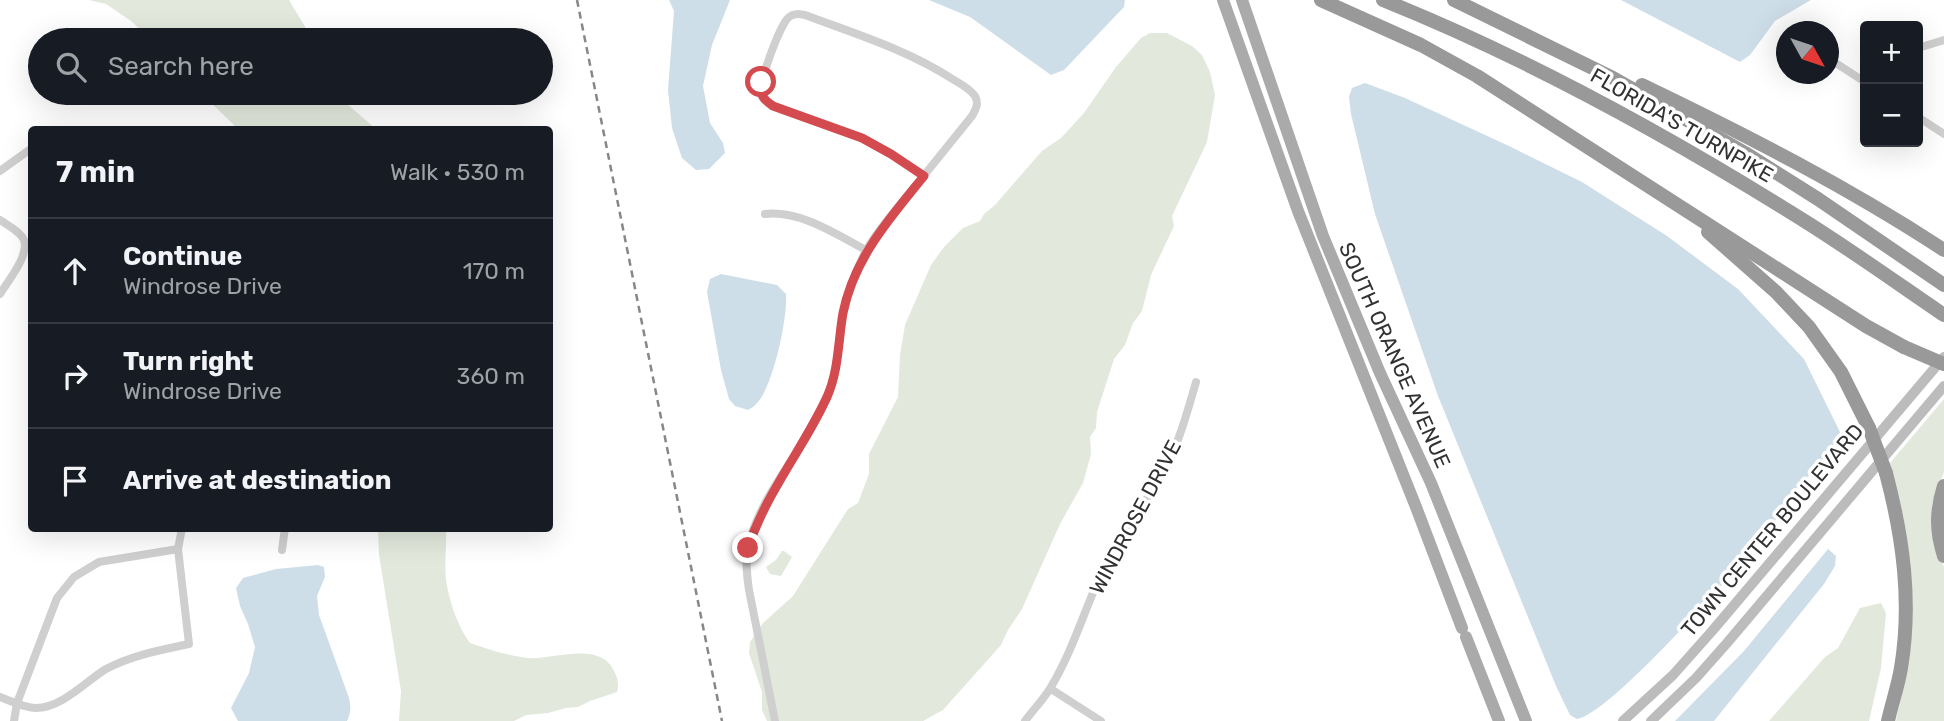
<!DOCTYPE html>
<meta charset="utf-8">
<style>
body{margin:0;font-family:Rubik,sans-serif;background:#242831;color:#f1f3f6}
.controls{position:absolute;right:21px;top:21px;display:grid;overflow:hidden;border-radius:7px;box-shadow:0 7px 28px #0002}
.controls button{width:63px;height:63px;display:grid;place-items:center;padding:0;border:0;border-bottom:2px solid #363941;background:#171b24;color:#f1f3f6;font:35px sans-serif}
.compass{position:absolute;left:1776px;top:21px;width:63px;height:63px;border-radius:50%;background:#171b24;box-shadow:0 7px 28px #0002;rotate:130deg}
.stop{position:absolute;width:21px;height:21px;margin:-16px;border:5px solid #d34a4f;border-radius:50%;background:#fff}
.stop.end{background:#d34a4f;border-color:#fff;box-shadow:0 2px 7px #0008}
.list{margin:0;padding:0;list-style:none}
h2{display:flex;justify-content:space-between;align-items:center;height:91px;margin:0;padding:0 28px;font-size:30px}
h2 small{font-size:23px;font-weight:400;color:#9ea1a6}
.list li{display:grid;grid-template-columns:46px 1fr auto;gap:21px;align-items:center;box-sizing:border-box;height:105px;padding:0 28px;border-top:2px solid #363941}
.list b{display:block;font-size:26px;white-space:nowrap}
.list p{margin:0;font-size:23px;white-space:nowrap;color:#9ea1a6}
.list em{font-size:23px;font-style:normal;color:#9ea1a6}
.icon{flex:none;width:38px;height:38px;fill:none;stroke:currentColor;stroke-width:2;stroke-linecap:round;stroke-linejoin:round}
.map{position:relative;flex:none;width:1944px;height:721px;overflow:hidden}
.search{position:absolute;background:#171b24;box-shadow:0 7px 28px #0002;left:28px;top:28px;width:525px;height:77px;display:flex;align-items:center;gap:18px;box-sizing:border-box;padding:0 24px;border-radius:38px;color:#9ea1a6;font-size:26px}
.panel{position:absolute;background:#171b24;box-shadow:0 7px 28px #0002;left:28px;top:126px;width:525px;height:406px;border-radius:7px}
.map>svg:first-child{display:block}
</style>
<div class="map">
<svg width="1944" height="721" viewBox="0 0 1944 721">
<rect width="100%" height="100%" fill="#fff"/>
<g fill="#e2e8dc">
<polygon points="89,0 289,0 313,40 151,40 131,21 106,4"/>
<polygon points="1150,33 1167,33 1192,46 1202,55 1210,72 1215,95 1207,142 1172,216 1174,226 1151,275 1142,311 1133,323 1125,345 1114,359 1097,412 1096,428 1090,437 1091,454 1083,483 1060,524 1022,609 1008,630 1001,645 943,710 923,721 767,721 762,710 762,692 749,653 750,642 763,623 793,596 848,509 858,503 869,474 869,454 898,397 900,355 905,325 931,265 944,247 963,228 980,221 984,214 995,205 1042,151 1061,138 1084,113 1116,67 1141,38"/>
<polygon points="201,93 340,93 347,104 376,129 238,129"/>
<path d="M1944 399V472L1933 500 1931 517 1934 545 1944 567V721H1896C1899 705 1904 689 1906 673 1917 603 1911 530 1890 463Z"/>
<path d="M378 529H446C447 545 444 563 446 580 449 600 457 626 470 643 488 649 508 656 528 658 552 660 600 640 614 671 618 678 619 685 617 692L590 701 578 707 566 708 548 713 526 715 514 721H399L401 691 379 555Z"/>
<polygon points="782,551 784,551 792,557 781,576 770,574 766,567 776,560"/>
<polygon points="1881,603 1886,613 1881,668 1869,721 1769,721 1825,657 1838,648 1860,608"/>
</g>
<g fill="#cedee8">
<polygon points="669,0 730,0 712,45 703,86 710,123 723,143 725,153 709,169 696,170 682,158 672,128 668,90 674,11"/>
<polygon points="929,0 1125,0 1124,7 1064,70 1051,75 970,17"/>
<polygon points="1621,0 1811,0 1775,21 1750,55 1740,62"/>
<path d="M1365 83 1405 98 1509 146 1582 182 1667 236 1738 289 1804 359 1840 432C1837 450 1820 461 1810 474 1789 501 1770 529 1748 555 1722 586 1609 714 1577 719L1570 715 1556 686 1438 396 1375 214 1351 114 1349 97 1352 88Z"/>
<path d="M721 274 777 285 786 294C788 317 773 387 757 403 755 406 751 408 748 410L735 406 729 399 721 370 707 292 710 279Z"/>
<polygon points="1828,549 1836,556 1835,566 1824,584 1714,721 1675,721 1744,651"/>
<path d="M318 565 324 567 325 577 317 596 319 615 349 698C351 707 351 713 347 721H238L231 708 249 673 255 647 248 624 240 606 236 588 243 578 276 569Z"/>
</g>
<g fill="none" stroke-linecap="round" stroke-linejoin="round">
<g stroke="#cfcfcf" stroke-width="8">
<polyline points="1918,48 1944,40"/>
<polyline points="1828,58 1865,82"/>
<polyline points="1918,117 1944,134"/>
<polyline points="0,171 32,148"/>
<path d="M765 214C800 210 836 234 866 250"/>
<path d="M0 220C7 225 18 230 23 238 32 252 8 281 0 294"/>
<polyline points="282,550 285,528"/>
<polyline points="1051,689 1101,721"/>
<path d="M0 697C11 701 25 708 36 708 62 708 86 681 106 669 132 655 161 650 189 644L178 549 182 528"/>
<polyline points="14,721 17,703 57,598 74,577 99,562 178,549"/>
<path d="M775 721 749 590C747 576 745 561 748 547 761 490 809 447 829 392 838 367 839 340 843 314 847 294 857 267 867 249 878 230 894 212 909 194 930 168 951 142 972 116 976 109 979 104 975 96 970 89 961 84 954 80 908 50 856 34 805 15 799 14 794 13 789 17 780 24 758 84 761 95 763 100 768 103 773 106L862 138 891 154 924 176"/>
<path d="M1025 721C1033 710 1044 699 1051 687 1075 647 1087 601 1108 559 1125 526 1151 497 1168 464 1180 438 1188 410 1196 382"/>
</g>
<g stroke="#bcbcbc" stroke-width="10">
<polyline points="1623,721 1673,675 1713,630 1944,357"/>
<polyline points="1651,721 1696,678 1727,643 1944,386"/>
</g>
<g stroke="#aaa" stroke-width="12">
<polyline points="1223,0 1298,211 1416,507 1462,628"/>
<polyline points="1242,0 1323,236 1380,373 1431,483 1526,721"/>
<polyline points="1466,637 1499,721"/>
</g>
<g stroke="#999" stroke-width="14">
<polyline points="1321,0 1421,45 1477,76 1866,326 1904,347"/>
<path d="M1383 0C1530 59 1669 136 1803 220 1851 250 1897 283 1944 315"/>
<polyline points="1454,0 1613,78 1745,153 1818,199 1944,285"/>
<path d="M1642 85C1746 135 1848 187 1944 250"/>
<polyline points="1708,232 1776,292 1809,327 1841,372 1869,428"/>
<path d="M1886 473C1903 537 1912 602 1901 668 1898 686 1892 703 1888 721"/>
<path d="M1944 486C1936 511 1936 531 1944 556"/>
</g>
<polyline stroke="#878787" stroke-width="2.5" stroke-dasharray="7 5" stroke-linecap="butt" points="577,0 722,721"/>
<g stroke="#999" stroke-width="14">
<polyline points="1904,347 1944,364"/>
<polyline points="1869,428 1886,473"/>
</g>
</g>
<g fill="none" stroke-linecap="round" stroke-linejoin="round">
<path stroke="#d34a4f" stroke-width="9" d="M748 548C766 493 803 449 827 397 839 370 838 341 843 313 854 258 890 218 924 176L891 154 862 138 773 106C763 99 760 95 761 82"/>
</g>
<g text-anchor="middle" dominant-baseline="central" stroke-width="7" stroke-linejoin="round" paint-order="stroke">
<g font-size="21" fill="#323232" stroke="#fff">
<text transform="translate(1682 125) rotate(30)">FLORIDA'S TURNPIKE</text>
<text transform="translate(1395 355) rotate(66)">SOUTH ORANGE AVENUE</text>
<text transform="translate(1135 517) rotate(-62)">WINDROSE DRIVE</text>
<text transform="translate(1772 530) rotate(-50)">TOWN CENTER BOULEVARD</text>
</g>
</g>
</svg>
<div class="controls">
<button>+</button>
<button>−</button>
</div>
<svg class="compass" viewBox="-18 -18 36 36"><path d="M0-13l5 13h-10z" fill="#e53935"/><path d="M0 13l5-13h-10z" fill="#9ea1a6"/></svg>
<div class="stop" style="left:761px;top:82px"></div>
<div class="stop end" style="left:748px;top:548px"></div>
<div class="search"><svg class="icon" aria-label="search" viewBox="0 0 24 24"><circle cx="10" cy="10" r="6"/><path d="M15 15l6 6"/></svg>Search here</div>
<section class="panel">
<h2>7 min<small>Walk · 530 m</small></h2>
<ul class="list">
<li><svg class="icon" aria-label="ahead" viewBox="0 0 24 24"><path d="M12 20V5M6 11l6-6 6 6"/></svg><div><b>Continue</b><p>Windrose Drive</p></div><em>170 m</em></li>
<li><svg class="icon" aria-label="right" viewBox="0 0 24 24"><path d="M7 20v-9h11M14 6l5 5-5 5"/></svg><div><b>Turn right</b><p>Windrose Drive</p></div><em>360 m</em></li>
<li><svg class="icon" aria-label="arrive" viewBox="0 0 24 24"><path d="M6 21V4h12l-3 4 3 4H6"/></svg><div><b>Arrive at destination</b></div></li>
</ul>
</section>
</div>
